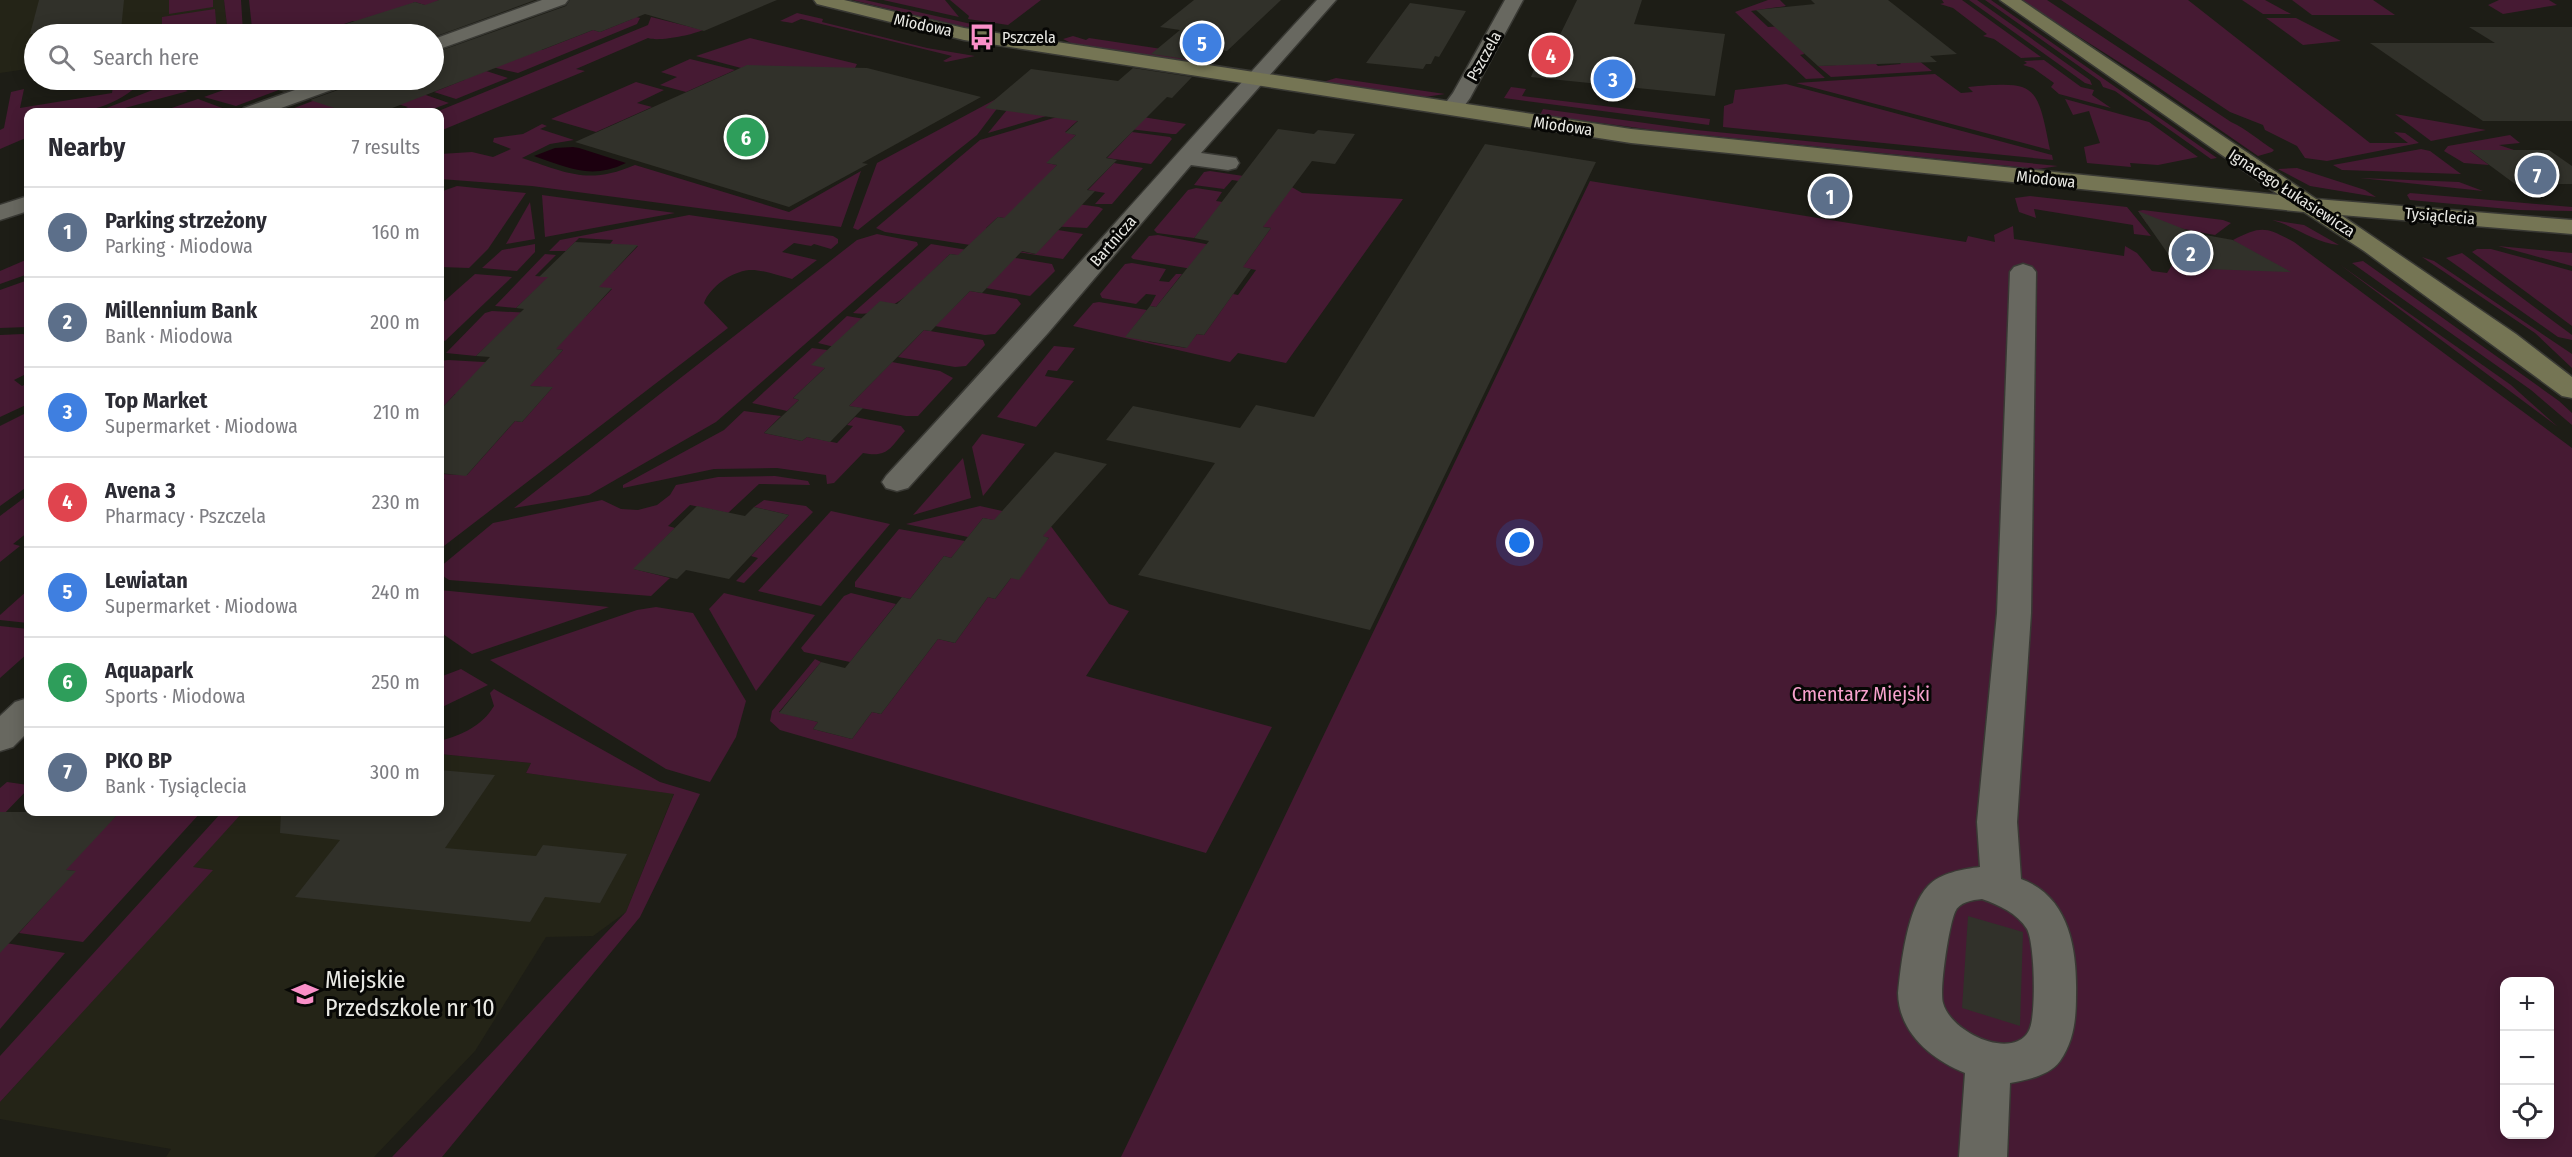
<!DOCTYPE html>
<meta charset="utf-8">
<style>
body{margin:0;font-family:"Fira Sans Condensed",sans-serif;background:#f7f7f7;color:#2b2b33}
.controls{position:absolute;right:18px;bottom:18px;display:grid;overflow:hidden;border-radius:12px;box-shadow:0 3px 15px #0003}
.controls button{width:54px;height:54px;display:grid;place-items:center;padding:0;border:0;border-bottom:2px solid #e1e1e2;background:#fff;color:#2b2b33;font:30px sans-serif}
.you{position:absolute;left:1520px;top:543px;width:21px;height:21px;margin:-15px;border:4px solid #fff;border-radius:50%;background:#1a73e8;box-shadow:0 0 0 9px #1a73e833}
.badge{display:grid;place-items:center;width:39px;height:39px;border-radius:50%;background:#0f766e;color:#fff;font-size:20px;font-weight:700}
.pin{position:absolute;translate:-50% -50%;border:3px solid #fff;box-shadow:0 2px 6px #0006}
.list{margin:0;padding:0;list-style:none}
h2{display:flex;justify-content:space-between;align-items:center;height:78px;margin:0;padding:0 24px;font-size:26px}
h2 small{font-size:20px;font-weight:400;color:#7c7c81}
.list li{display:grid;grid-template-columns:39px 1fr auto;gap:18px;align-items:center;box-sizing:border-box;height:90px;padding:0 24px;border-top:2px solid #e1e1e2}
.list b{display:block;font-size:22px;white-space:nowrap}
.list p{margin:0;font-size:20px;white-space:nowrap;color:#7c7c81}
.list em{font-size:20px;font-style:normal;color:#7c7c81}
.icon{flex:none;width:33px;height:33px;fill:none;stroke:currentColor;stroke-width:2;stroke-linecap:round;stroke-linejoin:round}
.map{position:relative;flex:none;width:2572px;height:1157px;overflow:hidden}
.search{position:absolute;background:#fff;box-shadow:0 3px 15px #0003;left:24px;top:24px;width:420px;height:66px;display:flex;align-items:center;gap:15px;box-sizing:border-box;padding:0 21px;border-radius:33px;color:#7c7c81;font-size:22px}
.panel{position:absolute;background:#fff;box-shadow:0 3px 15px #0003;left:24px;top:108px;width:420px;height:708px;border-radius:12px}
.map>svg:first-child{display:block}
</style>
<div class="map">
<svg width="2572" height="1157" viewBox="0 0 2572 1157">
<rect width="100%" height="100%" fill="#1d1d16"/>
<g fill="#242417">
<polygon points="0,0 224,0 228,34 34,34 34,68 0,73"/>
<polygon points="440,754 531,763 526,773 674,793 626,912 593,936 546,937 475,1051 374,1157 166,1157 171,1149 0,1119 0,1102 212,870 192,867 243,812 440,812"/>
</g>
<g fill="#461a33" fill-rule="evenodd">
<polygon points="169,0 213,0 213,7 169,14"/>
<polygon points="224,0 241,0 243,32 228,34"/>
<polygon points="249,0 439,0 428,6 415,2 364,24 353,21 314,34 259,34 252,28"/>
<polygon points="852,0 865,0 980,26 965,27"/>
<polygon points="883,0 945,0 959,17"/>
<polygon points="950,0 1041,0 1008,25 968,19 969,16"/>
<polygon points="1768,0 1780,0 1786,6 1751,11 1768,27 1799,25 1804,54 1800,55 1825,78 1806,79 1735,12"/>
<polygon points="1942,0 1962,0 2041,57 2021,58 1994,39 1983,36 1987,34 1953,8 1940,4 1944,3"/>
<polygon points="1969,0 1977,0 2090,80 2092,85 2085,83"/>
<polygon points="1985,0 1991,0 2217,158 2211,159 2115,91 2103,87 2100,81"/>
<path d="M2021 0H2047L2231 122C2248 130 2258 140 2274 150L2272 152 2258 156 2152 83Z"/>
<polygon points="2061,0 2188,0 2370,143 2408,143 2394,132 2405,133 2419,143 2327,161 2305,158 2297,146 2265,130 2263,125 2230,112"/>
<polygon points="2242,0 2265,0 2291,14 2263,14"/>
<polygon points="2292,0 2373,0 2395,15 2312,15"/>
<polygon points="2499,0 2549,0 2557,5 2503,14 2488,5"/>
<polygon points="579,1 640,18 637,24 518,73 488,66 533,48 542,50 593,30 600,32 632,19 563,8"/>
<polygon points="215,9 217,34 162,34 162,17"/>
<polygon points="797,13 823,19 822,22 927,48 975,56 946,62 943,61 952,56 801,19 792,23 780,21"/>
<path d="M651 17 703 30C692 35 658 42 648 38L576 69 585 71 440 131V112H436L648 25Z"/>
<polygon points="2266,18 2296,18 2341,41 2303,45"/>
<polygon points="1073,36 1086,40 1089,38 1175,51 1196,58 1192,62 1073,44 1063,39"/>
<polygon points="750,38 857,64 855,68 741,68 696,56"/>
<polygon points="1914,57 1932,71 1831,77 1818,66 1875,63 1878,66 1901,64 1895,58"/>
<polygon points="690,59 735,70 686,92 660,85 677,77 661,72"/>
<polygon points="2044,60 2081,87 2094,90 2092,95 2111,108 2059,94 2051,87 2054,83 2033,68 2023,65 2027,63 2024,61"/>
<polygon points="477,68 508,78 456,99 434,92 464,80"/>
<path d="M1935 74 1961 93 1973 92 1968 87C2036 81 2037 83 2050 150L1796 83Z"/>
<polygon points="1336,78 1445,94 1425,97 1323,82"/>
<path d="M114 80H145C103 116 81 112 28 112V137L0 149V130L4 128 11 92 24 89 20 108 112 93Z"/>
<polygon points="178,80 185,80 172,85 188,91 110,112 99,111"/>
<polygon points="230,80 281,80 292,85 236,106 204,97 240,84"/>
<polygon points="636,82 664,90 637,103 652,107 596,132 551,119"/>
<polygon points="1786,84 2052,155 2053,160 1723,127 1724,106 1733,103 1735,90"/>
<polygon points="1511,87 1526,89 1522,96 1710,119 1709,125 1504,98"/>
<polygon points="423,94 449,103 425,112 397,112 408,107 394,103"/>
<polygon points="323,97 337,109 346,112 284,112"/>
<polygon points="998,98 1005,98 977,135 858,230 853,228 877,163"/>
<polygon points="198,99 225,109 217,112 160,112"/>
<polygon points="1016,99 1074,108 988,133"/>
<polygon points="2065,99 2149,122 2198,157 2158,165 2130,163 2131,167 2087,163 2084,147 2100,143 2089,111 2073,115"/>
<polygon points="1087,108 1186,124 1176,134 1172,134 1129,129 1084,115 1065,132 1076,135 1047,163 1057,165 1009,219 998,217 986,228 996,247 1035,254 1058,230 1083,234 1063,259 885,232 876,228 980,140"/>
<polygon points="1543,109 1696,130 2058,166 2038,169 1654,130 1540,115"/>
<polygon points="2395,114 2486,130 2431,141"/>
<path d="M542 124 547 126 540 129 574 140 550 144 522 158C568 173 588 185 635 165L789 212 861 171 841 227 532 186 440 179V154L472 152 493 157 511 149 493 142 494 138 523 134Z"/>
<polygon points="1132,132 1170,137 1172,139 1151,164 1107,158"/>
<polygon points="2510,135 2520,143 2499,145 2514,150 2470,151 2489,165 2464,163 2444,151 2448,146"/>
<polygon points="2421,149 2430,151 2461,174 2342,170 2333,165"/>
<polygon points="1114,163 1143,168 1112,204 1095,204 1105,193 1088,190"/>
<polygon points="2297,168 2365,190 2376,197 2310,186 2278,169"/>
<polygon points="1210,171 1283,182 1302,193 1403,199 1286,363 1238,353 1230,362 1073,326 1093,303 1099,302 1147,310 1128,334 1150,342 1186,348 1197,334 1204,335 1233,294 1238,295 1256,270 1235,266 1245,264 1271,228 1251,225 1265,185 1232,180 1224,189 1194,185 1204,172"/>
<polygon points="2360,178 2459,182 2483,191"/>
<path d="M1590 181 1966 242 1968 236 1995 242 1994 235 2013 226 2014 239 2124 256 2125 246 2137 253 2152 271 2167 273 2174 262 2276 271C2263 256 2248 252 2233 240 2262 225 2266 227 2294 242L2572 448V1157H1121ZM2504 982H2550V1134H2504Z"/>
<polygon points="457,186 526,193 488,249 469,268 440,267 440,192"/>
<polygon points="1196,188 1222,192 1216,201 1236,204 1203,227 1194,238 1157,233 1154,230 1188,190"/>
<polygon points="2410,193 2572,207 2572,211 2519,210 2410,200 2407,195"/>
<polygon points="542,195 675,213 545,237"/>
<polygon points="2030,196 2127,207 2151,236 2134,234 2133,225 2034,209 2036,218 2019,212 2015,198"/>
<polygon points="530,202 535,239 506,244"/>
<polygon points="1070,203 1099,207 1103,209 1087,228 1048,226"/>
<path d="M2143 210 2223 220 2231 223 2215 235C2192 231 2171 225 2147 224L2138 211Z"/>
<path d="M689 215 833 236 838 239V243L831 249 814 244 811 246 794 243 782 252 817 260 792 279C779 276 761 269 749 270 731 272 710 287 704 303L728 328 440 549V485L445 479 440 478V474L467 475 515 421 522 422 552 388 522 385 526 381H534L563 350 541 348 580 316H586L612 289 583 286 608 270 614 271 638 246 610 244 613 240 579 238 566 251H549L560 240Z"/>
<path d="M2272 220 2304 225 2339 245C2315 243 2295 226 2272 220Z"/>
<polygon points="877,234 917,242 918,245 716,422 589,495 514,508 857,240"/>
<polygon points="1158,235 1211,245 1192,269 1133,259 1131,257 1149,236"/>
<polygon points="535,244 535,252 517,271 482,268 502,250"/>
<path d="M931 244 1052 264 1055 271 1030 296 986 288 983 259 950 254C923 279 894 320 853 313Z"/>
<polygon points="2498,246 2572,253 2572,266"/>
<polygon points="2477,249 2491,249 2572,271 2572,326 2472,252"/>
<polygon points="2462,253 2572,335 2572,340 2558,337 2446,258"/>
<polygon points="545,254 556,255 535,276 563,278 531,294 516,308 495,306"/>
<polygon points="2422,257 2434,261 2572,354 2572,368 2535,333"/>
<polygon points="28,259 28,274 0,284 0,271"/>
<polygon points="2363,261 2559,401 2572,413 2572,425 2531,390 2352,263"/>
<polygon points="1132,263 1166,269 1159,281 1169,282 1176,274 1182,274 1156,307 1150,306 1156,295 1146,294 1136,304 1102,298 1100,294 1125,264"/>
<polygon points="2339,264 2511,385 2558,427"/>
<polygon points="475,274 512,277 445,341 440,340 440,305"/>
<polygon points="28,280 28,327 0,328 0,290"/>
<polygon points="970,291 1017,299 1021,304 995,334 985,335 935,326"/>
<polygon points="492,311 533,313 492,341 476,356 446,353 485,313"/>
<polygon points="847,316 882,322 851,351 818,343"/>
<polygon points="924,330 983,340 985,345 966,366 955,367 898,357"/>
<polygon points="23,334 28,336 28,373 14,380 22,386 28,383 28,404 0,417 0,335"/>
<polygon points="1054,346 1075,348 1057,371 1048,370 1045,376 1074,381 1036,427 997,417"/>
<polygon points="812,348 827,350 825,368 793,398 799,400 787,411 752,403"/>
<polygon points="440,361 448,360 501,363 470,395 455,394 440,410"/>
<polygon points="892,362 940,371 953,378 918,416 906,416 849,406"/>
<path d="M744 411 781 416 764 433 802 441 807 437 837 443 853 426 847 425 855 417 901 426 905 431C890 448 888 458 863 453L834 483 827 484 826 475 777 468 714 469 623 488V485L724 430Z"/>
<polygon points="28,412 28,486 0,506 0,426"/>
<polygon points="982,434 1025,444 983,496 972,447"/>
<polygon points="963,458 971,498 913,515"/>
<polygon points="775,476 808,481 810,485 759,484 728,513 690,505 668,526 675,528 634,569 670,578 651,596 449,580 440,574 440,567 493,523 602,500 621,509 638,510 657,505 670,495 676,485 718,477"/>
<polygon points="28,495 28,532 13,544 20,546 0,562 0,516"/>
<polygon points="764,500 806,506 813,512 744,583 736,581 758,558 751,556 789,515 754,507"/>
<polygon points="980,506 1047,521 1109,604 1129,611 1086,676 1272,727 1206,853 780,730 770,721 772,711 815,659 821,662 779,712 818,722 813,729 852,739 872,712 881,714 938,639 955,643 988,597 995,599 1011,578 1049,538 1023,532 1027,527 983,518 968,537 906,524"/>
<polygon points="831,511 890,524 821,606 758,591"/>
<polygon points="899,529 965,541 951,558 944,556 910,599 855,587 855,582"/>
<polygon points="28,590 28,623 0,620 0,615"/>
<polygon points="440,590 609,607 472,654 440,632"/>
<polygon points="724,593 815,615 756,691 709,609"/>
<polygon points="851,593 896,604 850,662 804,652 801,648 844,596"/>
<polygon points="656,607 693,613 746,701 736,737 710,782 666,769 490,660 637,610"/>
<polygon points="0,626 28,629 28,653 0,678"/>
<polygon points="461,669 488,685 440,708 440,677"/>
<path d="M494 689 660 782 700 794 640 917 442 1157H392L626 912 674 794 526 773 531 763 440 754V741C462 735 482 726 494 706L490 693Z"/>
<polygon points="7,782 28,785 28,789 1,817 0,838 0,788"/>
<polygon points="120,812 201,812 83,942 19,933 75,871 32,866 111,821"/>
<polygon points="222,812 243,812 193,867 213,870 0,1102 0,1056"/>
<polygon points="0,942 65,953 0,1029"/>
</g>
<path fill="#1c000f" d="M573 147 579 148 626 163C591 180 569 168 534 156L555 148Z"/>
<g fill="#31312a">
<polygon points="39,0 124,0 121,30 93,34 30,34"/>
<polygon points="439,0 535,0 434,37 434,34 314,34 415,2 425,5"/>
<polygon points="570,0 777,0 704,31 645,14 600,32 593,30 382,112 346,112 310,100 349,86 353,80 434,80 434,53 566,6"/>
<polygon points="1194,0 1281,0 1227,51 1218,50 1206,62 1151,54 1180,30 1160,27"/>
<polygon points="1577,0 1642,0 1634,24 1725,34 1715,96 1531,77 1544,44 1555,45"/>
<polygon points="1811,0 1888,0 1957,54 1930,56 1937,62 1818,66 1756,10 1815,4"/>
<polygon points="1410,3 1466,11 1439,57 1435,56 1431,64 1426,64 1423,69 1366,63"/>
<polygon points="2469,27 2572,27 2572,121 2483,121 2370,43 2495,43"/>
<polygon points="747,65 867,68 981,97 862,163 868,164 789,207 575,142"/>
<polygon points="1133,68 1192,77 1172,98 1167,97 1106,158 1117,160 1087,190 1095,191 1036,254 1022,251 982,293 970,291 931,331 924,330 849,406 863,408 830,442 807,437 802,441 764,433 799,400 793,398 825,368 811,365 880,301 897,304 950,254 958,255 998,217 1004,218 1057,165 1046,163 1076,135 1065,133 1078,121 985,108 1031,69 1118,81"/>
<polygon points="248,80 318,80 284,92"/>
<polygon points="1278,129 1314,134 1318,130 1355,134 1335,164 1312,161 1263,227 1271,228 1243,267 1251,269 1204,335 1197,334 1187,348 1125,337 1150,306 1156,307 1209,241 1194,238"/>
<polygon points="1485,144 1596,162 1370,630 1138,575 1215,463 1106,440 1133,406 1240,428 1256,405 1314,417"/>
<polygon points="2469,150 2549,150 2572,166 2572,184 2515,184"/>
<polygon points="2138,211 2194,233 2233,240 2291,272 2178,268"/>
<polygon points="575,242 638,245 599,287 612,288 556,349 563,350 530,386 553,387 522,422 515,421 466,476 440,473 440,410 490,357 476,356 524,309 516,308 548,277 539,277"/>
<polygon points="1055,452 1107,464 1043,536 1049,538 1019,580 1011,578 995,599 988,597 955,643 938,639 881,714 872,712 852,739 813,729 818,722 779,713 821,662 845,668 902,597 910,599 944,556 951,558 983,518 994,520"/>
<polygon points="697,506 745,516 754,507 789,515 729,579 686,570 677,579 633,569"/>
<polygon points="440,770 495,775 445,848 536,856 543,845 627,854 600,903 545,897 530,922 295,897 340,840 280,833 281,812 440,812"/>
<polygon points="0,812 120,812 66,870 76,871 0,953"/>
<polygon points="1968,916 2023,932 2020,1026 1962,1008"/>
</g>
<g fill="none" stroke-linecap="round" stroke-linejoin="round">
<g stroke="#393934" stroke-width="3">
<g id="street">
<polygon points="542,0 568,0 565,4 434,51 434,39"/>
<path d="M1317 0H1336L1201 153 1236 158 1239 163 1236 168 1228 170 1191 165 1048 333 908 488 897 491 886 488 882 482 886 476C1032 319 1172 157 1317 0Z"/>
<polygon points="1505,0 1523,0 1470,98 1459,113 1445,113 1441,109 1453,93"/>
<polygon points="323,80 351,80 348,84 270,112 240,112 244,108"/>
<polygon points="28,196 28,211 0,220 0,205"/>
<path d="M2023 264 2032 267 2036 272 2031 613 2017 822 2021 879C2070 897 2077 950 2076 995 2076 1019 2074 1041 2060 1061 2049 1076 2026 1080 2010 1083L2007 1157H1959L1965 1073C1931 1059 1899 1033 1898 993 1901 964 1907 908 1928 886 1940 873 1963 869 1980 867L1977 822 1997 613 2010 272 2014 267ZM1982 899C1999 905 2017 913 2027 929 2035 944 2036 1012 2030 1028 2028 1034 2023 1039 2018 1041 1993 1052 1949 1027 1943 1003 1939 990 1949 925 1955 912 1959 902 1972 900 1982 899Z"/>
<polygon points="28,698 28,732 13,747 0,751 0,716 15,702"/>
</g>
</g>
<g stroke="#393934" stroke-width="3">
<polygon id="secondary" points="814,0 844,0 964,28 1631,129 2279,195 2000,0 2021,0 2316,199 2572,220 2572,234 2341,215 2516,334 2572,377 2572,398 2562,396 2364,251 2304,212 1631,143 964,40 817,4"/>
</g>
<use href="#street" fill="#686860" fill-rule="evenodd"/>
<use href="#secondary" fill="#757554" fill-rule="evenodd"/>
</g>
<defs>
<g id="bus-bare" transform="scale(2.07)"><path d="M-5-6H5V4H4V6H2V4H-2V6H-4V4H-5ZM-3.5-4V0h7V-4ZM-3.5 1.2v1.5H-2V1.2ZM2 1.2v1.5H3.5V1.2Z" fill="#fa8fc8" stroke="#070705" stroke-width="2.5" paint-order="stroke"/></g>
<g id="school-bare" transform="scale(2.07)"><path d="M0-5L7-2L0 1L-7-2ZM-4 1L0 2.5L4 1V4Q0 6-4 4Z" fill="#fa8fc8" stroke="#070705" stroke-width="2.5" paint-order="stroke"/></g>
</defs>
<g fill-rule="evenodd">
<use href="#bus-bare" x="982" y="37"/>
<use href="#school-bare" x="305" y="994"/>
</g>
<g text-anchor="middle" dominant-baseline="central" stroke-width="6" stroke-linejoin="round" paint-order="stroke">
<g font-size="16" fill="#e9e9e4" stroke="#070705">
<text transform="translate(923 25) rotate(12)">Miodowa</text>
<text transform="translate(1484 56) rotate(-61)">Pszczela</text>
<text transform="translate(1563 126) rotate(8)">Miodowa</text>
<text transform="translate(2046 179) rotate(6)">Miodowa</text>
<text transform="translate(2292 193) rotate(33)">Ignacego Łukasiewicza</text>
<text transform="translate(2440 216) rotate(5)">Tysiąclecia</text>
<text transform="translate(1113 241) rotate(-49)">Bartnicza</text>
</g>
<g font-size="16" fill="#e9e9e4" stroke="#070705" text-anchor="start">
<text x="1002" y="37">Pszczela</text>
</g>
<g font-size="20" fill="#f7a1cd" stroke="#070705">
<text x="1861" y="694">Cmentarz Miejski</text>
</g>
<g font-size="24" fill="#e9e9e4" stroke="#070705" text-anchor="start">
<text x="325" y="980">Miejskie<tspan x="325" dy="28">Przedszkole nr 10</tspan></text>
</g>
</g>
</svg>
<div class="controls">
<button>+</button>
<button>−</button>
<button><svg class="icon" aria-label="locate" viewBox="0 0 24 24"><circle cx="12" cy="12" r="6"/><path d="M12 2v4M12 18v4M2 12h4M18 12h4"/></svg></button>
</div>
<div class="you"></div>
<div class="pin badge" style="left:1830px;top:196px;background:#5c6f8a">1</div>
<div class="pin badge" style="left:2191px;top:253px;background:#5c6f8a">2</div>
<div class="pin badge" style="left:1613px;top:79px;background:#3f7fe0">3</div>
<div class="pin badge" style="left:1551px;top:55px;background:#e0444e">4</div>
<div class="pin badge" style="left:1202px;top:43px;background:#3f7fe0">5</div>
<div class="pin badge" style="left:746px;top:137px;background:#2e9e5b">6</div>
<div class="pin badge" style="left:2537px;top:175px;background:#5c6f8a">7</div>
<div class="search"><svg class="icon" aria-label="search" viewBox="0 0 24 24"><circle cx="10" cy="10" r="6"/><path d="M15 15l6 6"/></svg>Search here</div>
<section class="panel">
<h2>Nearby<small>7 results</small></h2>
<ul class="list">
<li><span class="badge" style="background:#5c6f8a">1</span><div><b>Parking strzeżony</b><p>Parking · Miodowa</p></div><em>160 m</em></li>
<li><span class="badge" style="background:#5c6f8a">2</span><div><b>Millennium Bank</b><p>Bank · Miodowa</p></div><em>200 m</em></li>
<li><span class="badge" style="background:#3f7fe0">3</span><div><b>Top Market</b><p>Supermarket · Miodowa</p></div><em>210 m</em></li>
<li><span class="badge" style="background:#e0444e">4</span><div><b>Avena 3</b><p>Pharmacy · Pszczela</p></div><em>230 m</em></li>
<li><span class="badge" style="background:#3f7fe0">5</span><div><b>Lewiatan</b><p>Supermarket · Miodowa</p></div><em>240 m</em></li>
<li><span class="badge" style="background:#2e9e5b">6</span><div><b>Aquapark</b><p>Sports · Miodowa</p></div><em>250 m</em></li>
<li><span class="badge" style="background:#5c6f8a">7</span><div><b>PKO BP</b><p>Bank · Tysiąclecia</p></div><em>300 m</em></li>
</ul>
</section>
</div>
